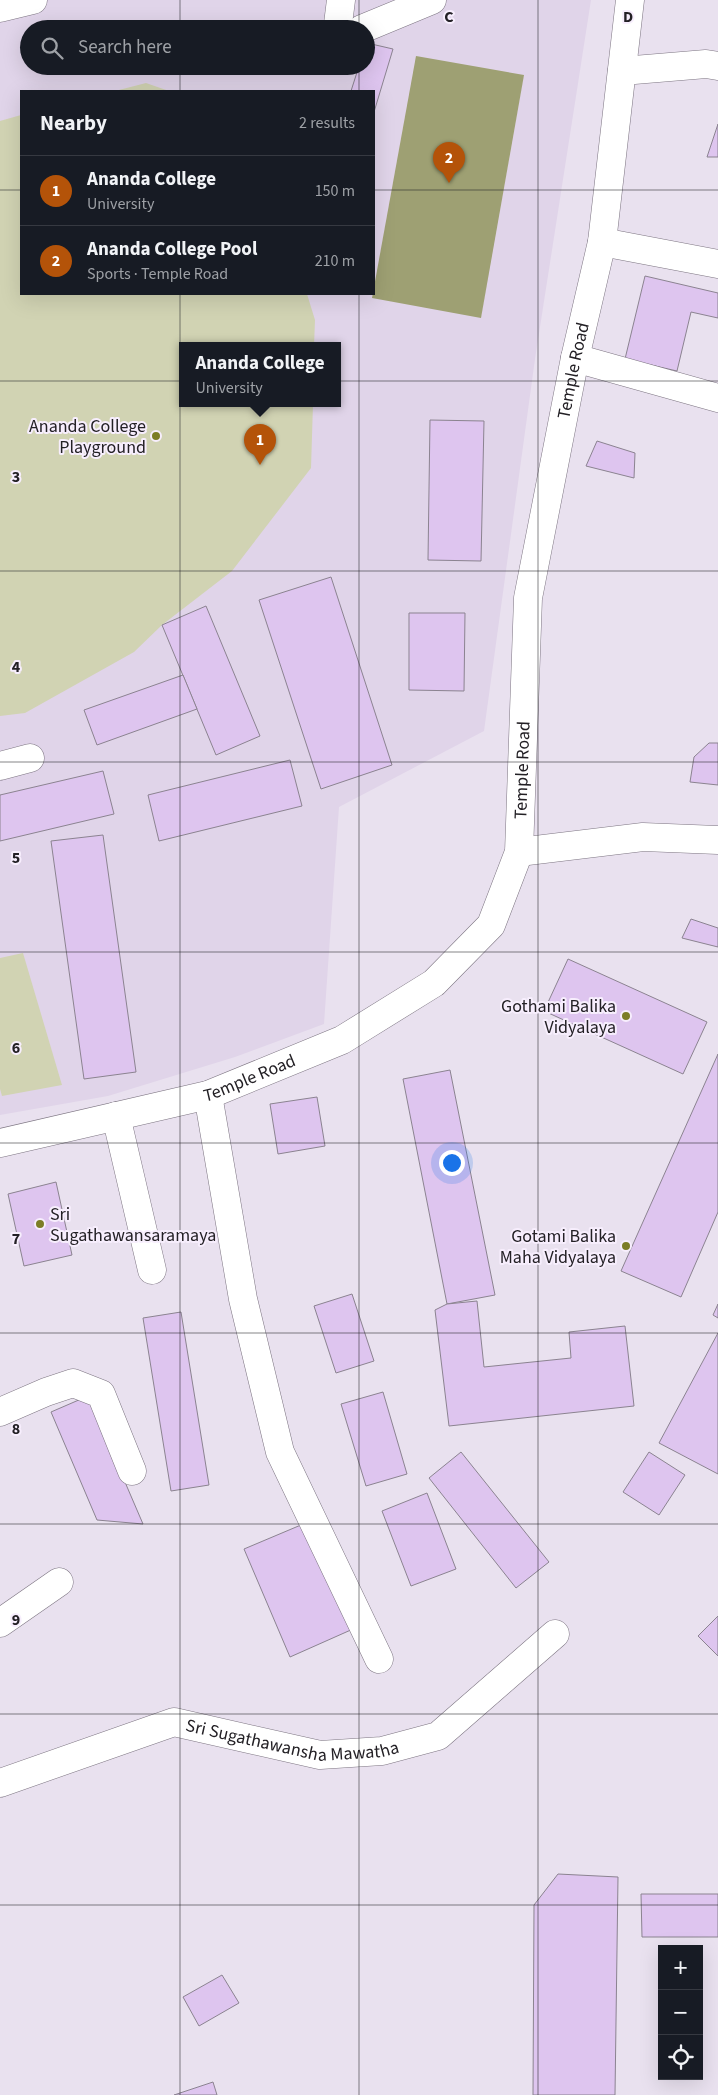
<!DOCTYPE html>
<meta charset="utf-8">
<style>
body{margin:0;font-family:"Source Sans 3",sans-serif;background:#20242c;color:#f1f3f6}
.controls{position:absolute;right:15px;bottom:15px;display:grid;overflow:hidden;border-radius:0px;box-shadow:0 5px 20px #0002}
.controls button{width:45px;height:45px;display:grid;place-items:center;padding:0;border:0;border-bottom:1px solid #363941;background:#171b24;color:#f1f3f6;font:25px sans-serif}
.you{position:absolute;left:451px;top:1162px;width:18px;height:18px;margin:-12px;border:4px solid #fff;border-radius:50%;background:#1a73e8;box-shadow:0 0 0 8px #1a73e833}
.badge{display:grid;place-items:center;width:32px;height:32px;border-radius:50%;background:#b45309;color:#fff;font-size:16px;font-weight:700}
.pin{position:absolute;translate:-50% -41px;filter:drop-shadow(0 1px 2px #0008)}
.pin::after{content:'';position:absolute;top:26px;width:18px;height:15px;background:inherit;clip-path:polygon(0 0,100% 0,50% 100%)}
.popup{position:absolute;left:179px;top:342px;width:162px;height:65px;box-sizing:border-box;display:grid;place-content:center;border-radius:0px;background:#171b24;filter:drop-shadow(0 1px 4px #0005);font-size:16px;white-space:nowrap;color:#9ea1a6}
.popup b{font-size:19px;color:#f1f3f6}
.popup::after{content:'';position:absolute;left:50%;top:100%;margin-left:-10px;border:10px solid transparent;border-top-color:#171b24}
.list{margin:0;padding:0;list-style:none}
h2{display:flex;justify-content:space-between;align-items:center;height:65px;margin:0;padding:0 20px;font-size:21px}
h2 small{font-size:16px;font-weight:400;color:#9ea1a6}
.list li{display:grid;grid-template-columns:32px 1fr auto;gap:15px;align-items:center;box-sizing:border-box;height:70px;padding:0 20px;border-top:1px solid #363941}
.list b{display:block;font-size:19px;white-space:nowrap}
.list p{margin:0;font-size:16px;white-space:nowrap;color:#9ea1a6}
.list em{font-size:16px;font-style:normal;color:#9ea1a6}
.icon{flex:none;width:28px;height:28px;fill:none;stroke:currentColor;stroke-width:2;stroke-linecap:round;stroke-linejoin:round}
.map{position:relative;flex:none;width:718px;height:2095px;overflow:hidden}
.search{position:absolute;background:#171b24;box-shadow:0 5px 20px #0002;left:20px;top:20px;width:355px;height:55px;display:flex;align-items:center;gap:12px;box-sizing:border-box;padding:0 18px;border-radius:28px;color:#9ea1a6;font-size:19px}
.panel{position:absolute;background:#171b24;box-shadow:0 5px 20px #0002;left:20px;top:90px;width:355px;height:205px;border-radius:0px}
.map>svg:first-child{display:block}
</style>
<div class="map">
<svg width="718" height="2095" viewBox="0 0 718 2095">
<rect width="100%" height="100%" fill="#e9e1ef"/>
<path fill="#e0d4e9" fill-rule="evenodd" d="M42 0H591L535 359 484 731 339 807 324 1024 235 1057 108 1096 0 1115V11ZM29 29H366V66H29ZM21 91H374V294H21ZM182 346H338V404H182Z"/>
<g fill="#d1d3b3">
<polygon points="146,83 169,91 115,91"/>
<polygon points="21,115 21,294 307,294 315,320 314,346 182,346 182,404 313,404 311,468 232,571 162,625 134,652 25,713 0,716 0,121"/>
<polygon points="23,953 62,1085 2,1096 0,1089 0,958"/>
</g>
<polygon fill="#9ea073" points="416,56 524,75 481,318 372,298"/>
<g fill="#dec5ef" stroke="#8b8390">
<polygon points="367,43 393,49 374,112 374,91 351,91 359,66 366,66"/>
<polygon points="718,124 718,157 707,157"/>
<polygon points="645,276 718,293 718,318 691,312 677,371 625,359"/>
<polygon points="430,420 484,421 481,561 428,560"/>
<polygon points="597,441 635,453 634,478 586,466"/>
<polygon points="331,577 392,765 321,789 259,600"/>
<polygon points="206,606 260,736 216,755 162,625"/>
<polygon points="409,613 465,613 464,691 409,690"/>
<polygon points="183,675 197,709 97,745 84,710"/>
<polygon points="709,743 718,743 718,785 690,782 694,757"/>
<polygon points="290,760 302,806 159,841 148,795"/>
<polygon points="103,771 114,814 0,841 0,795"/>
<polygon points="103,835 136,1072 84,1079 51,841"/>
<polygon points="691,919 718,928 718,947 682,938"/>
<polygon points="568,959 707,1022 683,1074 544,1011"/>
<polygon points="718,1054 718,1212 681,1297 621,1271"/>
<polygon points="450,1070 495,1295 447,1304 403,1079"/>
<polygon points="317,1097 325,1146 278,1154 270,1104"/>
<polygon points="56,1182 72,1255 24,1266 8,1194"/>
<polygon points="352,1294 374,1361 336,1373 314,1306"/>
<polygon points="477,1301 484,1367 571,1358 569,1332 625,1326 634,1406 449,1426 435,1310 447,1304"/>
<polygon points="718,1304 718,1318 713,1315"/>
<polygon points="181,1312 209,1485 171,1491 143,1318"/>
<polygon points="718,1333 718,1474 659,1443"/>
<polygon points="383,1392 407,1474 366,1486 341,1404"/>
<polygon points="88,1396 143,1524 97,1520 51,1412"/>
<polygon points="461,1452 549,1562 516,1588 429,1478"/>
<polygon points="649,1452 685,1475 659,1515 623,1492"/>
<polygon points="427,1493 456,1569 411,1586 382,1511"/>
<polygon points="308,1522 353,1629 290,1657 244,1549"/>
<polygon points="718,1616 718,1656 698,1636"/>
<polygon points="558,1874 618,1877 615,2095 533,2095 534,1905"/>
<polygon points="641,1894 718,1894 718,1937 642,1937"/>
<polygon points="222,1975 239,2003 199,2026 183,1997"/>
<polygon points="213,2082 217,2095 174,2095"/>
</g>
<g fill="none" stroke-linecap="round" stroke-linejoin="round">
<g stroke="#7d7582" stroke-width="29">
<g id="minor">
<polyline points="0,8 33,0"/>
<polyline points="341,29 338,24 341,0"/>
<polyline points="362,29 432,0"/>
<polyline points="622,71 706,64 718,66"/>
<polyline points="602,242 718,264"/>
<polyline points="575,358 718,398"/>
<polyline points="0,766 30,758"/>
<polyline points="519,852 643,837 718,840"/>
<polyline points="208,1095 243,1299 280,1452 379,1659"/>
<polyline points="116,1116 152,1270"/>
<path id="s1" d="M0 1143 208 1095 342 1040 434 983 491 925 519 852 528 598 575 358 602 242 630 0"/>
<polyline points="0,1412 46,1392 73,1383 101,1394 132,1471"/>
<polyline points="0,1623 59,1582"/>
<path id="s2" d="M0 1783 174 1722 320 1755 382 1751 438 1736 555 1634"/>
</g>
</g>
<use href="#minor" stroke="#fff" stroke-width="28"/>
</g>
<path fill="none" stroke="#232025" stroke-width="1" stroke-opacity="0.55" d="M180 0V29M359 0V29M538 0V2095M180 66V91M359 66V91M0 190H21M374 190H718M180 294V2095M359 294V2095M0 381H718M0 571H718M0 762H718M0 952H718M0 1143H718M0 1333H718M0 1524H718M0 1714H718M0 1905H718"/>
<g fill="#7c7d26" stroke="#f7eefd" stroke-width="2">
<circle cx="156" cy="436" r="5"/>
<circle cx="626" cy="1016" r="5"/>
<circle cx="40" cy="1224" r="5"/>
<circle cx="626" cy="1246" r="5"/>
</g>
<g text-anchor="middle" dominant-baseline="central" stroke-width="4" stroke-linejoin="round" paint-order="stroke">
<g font-size="18" fill="#232025" stroke="#f7eefd">
<text stroke="none"><textPath href="#s1" startOffset="1112">Temple Road</textPath></text>
<text stroke="none"><textPath href="#s1" startOffset="708">Temple Road</textPath></text>
<text stroke="none"><textPath href="#s1" startOffset="258">Temple Road</textPath></text>
<text stroke="none"><textPath href="#s2" startOffset="305">Sri Sugathawansha Mawatha</textPath></text>
</g>
<g font-size="18" fill="#232025" stroke="#f7eefd" text-anchor="end">
<text x="146" y="426">Ananda College<tspan x="146" dy="21">Playground</tspan></text>
<text x="616" y="1006">Gothami Balika<tspan x="616" dy="21">Vidyalaya</tspan></text>
<text x="50" y="1214" text-anchor="start">Sri<tspan x="50" dy="21">Sugathawansaramaya</tspan></text>
<text x="616" y="1236">Gotami Balika<tspan x="616" dy="21">Maha Vidyalaya</tspan></text>
</g>
</g>
<g font-size="16" text-anchor="middle" font-weight="bold" fill="#232025" stroke="#f7eefd" stroke-width="4" stroke-linejoin="round" paint-order="stroke">
<text x="449" y="22">C</text>
<text x="628" y="22">D</text>
<text x="16" y="482">3</text>
<text x="16" y="672">4</text>
<text x="16" y="863">5</text>
<text x="16" y="1053">6</text>
<text x="16" y="1244">7</text>
<text x="16" y="1434">8</text>
<text x="16" y="1625">9</text>
</g>
</svg>
<div class="controls">
<button>+</button>
<button>−</button>
<button><svg class="icon" aria-label="locate" viewBox="0 0 24 24"><circle cx="12" cy="12" r="6"/><path d="M12 2v4M12 18v4M2 12h4M18 12h4"/></svg></button>
</div>
<div class="you"></div>
<div class="pin badge" style="left:260px;top:465px">1</div>
<div class="popup"><b>Ananda College</b>University</div>
<div class="pin badge" style="left:449px;top:183px">2</div>
<div class="search"><svg class="icon" aria-label="search" viewBox="0 0 24 24"><circle cx="10" cy="10" r="6"/><path d="M15 15l6 6"/></svg>Search here</div>
<section class="panel">
<h2>Nearby<small>2 results</small></h2>
<ul class="list">
<li><span class="badge">1</span><div><b>Ananda College</b><p>University</p></div><em>150 m</em></li>
<li><span class="badge">2</span><div><b>Ananda College Pool</b><p>Sports · Temple Road</p></div><em>210 m</em></li>
</ul>
</section>
</div>
